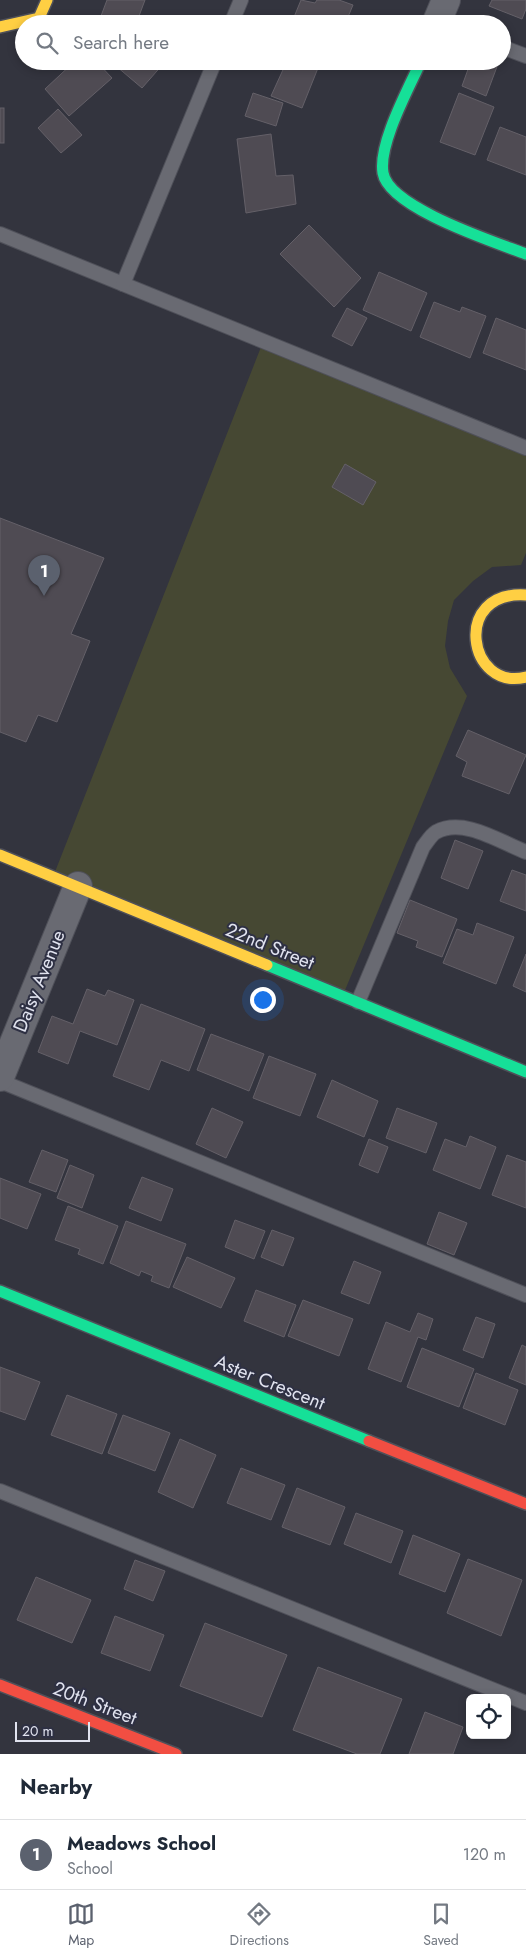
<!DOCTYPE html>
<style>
body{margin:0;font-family:Jost,sans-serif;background:#f6f6f7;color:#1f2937}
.controls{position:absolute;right:15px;bottom:15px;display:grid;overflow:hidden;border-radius:8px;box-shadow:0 2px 8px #0003}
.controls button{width:45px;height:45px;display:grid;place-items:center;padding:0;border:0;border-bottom:1px solid #e0e1e3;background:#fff;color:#1f2937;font:25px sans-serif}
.scale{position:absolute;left:15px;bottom:12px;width:75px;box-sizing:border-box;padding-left:5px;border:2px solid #e1e3ef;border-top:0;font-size:14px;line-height:18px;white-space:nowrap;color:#e1e3ef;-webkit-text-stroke:4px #2e3043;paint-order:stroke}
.you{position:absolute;left:262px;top:999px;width:18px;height:18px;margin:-12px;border:4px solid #fff;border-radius:50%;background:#1a73e8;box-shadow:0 0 0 8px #1a73e833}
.badge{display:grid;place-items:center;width:32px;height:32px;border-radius:50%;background:#5b616e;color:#fff;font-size:16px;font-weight:700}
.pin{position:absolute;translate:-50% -41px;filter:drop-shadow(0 1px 2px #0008)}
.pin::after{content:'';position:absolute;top:26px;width:18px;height:15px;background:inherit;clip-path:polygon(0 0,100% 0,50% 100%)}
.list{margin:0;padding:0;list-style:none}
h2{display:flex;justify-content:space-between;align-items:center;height:65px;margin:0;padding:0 20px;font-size:21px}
h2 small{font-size:16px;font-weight:400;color:#747a83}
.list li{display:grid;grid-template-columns:32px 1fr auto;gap:15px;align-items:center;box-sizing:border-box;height:70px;padding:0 20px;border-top:1px solid #e0e1e3}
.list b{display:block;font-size:19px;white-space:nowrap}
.list p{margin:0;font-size:16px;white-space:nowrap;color:#747a83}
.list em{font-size:16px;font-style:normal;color:#747a83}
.icon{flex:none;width:28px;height:28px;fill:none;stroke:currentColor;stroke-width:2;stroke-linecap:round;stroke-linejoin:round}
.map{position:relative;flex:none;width:526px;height:1754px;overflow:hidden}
.search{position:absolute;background:#fff;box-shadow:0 2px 8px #0003;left:15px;right:15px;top:15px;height:55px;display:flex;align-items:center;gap:12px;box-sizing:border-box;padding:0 18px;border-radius:28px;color:#747a83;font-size:19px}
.sheet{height:135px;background:#fff}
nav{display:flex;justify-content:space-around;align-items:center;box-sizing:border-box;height:70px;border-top:1px solid #e0e1e3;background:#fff;font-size:14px;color:#747a83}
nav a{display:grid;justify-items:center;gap:2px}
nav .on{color:#5b616e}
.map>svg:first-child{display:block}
</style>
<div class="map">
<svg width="526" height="1754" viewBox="0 0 526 1754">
<rect width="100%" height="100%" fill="#33343e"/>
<polygon fill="#464833" points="261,347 526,456 526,553 521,565 492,567 473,581 454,600 448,621 445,646 450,668 467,696 343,995 53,877"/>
<g fill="#4f4b53" stroke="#646068">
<polygon points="107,0 145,0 136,24 98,24"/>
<polygon points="301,0 315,3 317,0 339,0 353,5 345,24 296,24 292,22"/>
<polygon points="492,0 526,0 526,9 522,19 489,6"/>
<polygon points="75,61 96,61 112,78 69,116 45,89"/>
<polygon points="121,61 162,61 164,63 142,88 116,66"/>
<polygon points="287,61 300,61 318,68 302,108 271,96"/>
<polygon points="471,61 491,61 498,64 486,96 462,86"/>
<polygon points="253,93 283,103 276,126 245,116"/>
<polygon points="459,93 494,107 475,155 440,142"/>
<rect x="0" y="108" width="4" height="35"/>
<polygon points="58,109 82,135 61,153 38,128"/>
<polygon points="500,127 526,137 526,175 487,160"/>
<polygon points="271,134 276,176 293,175 296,204 246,213 237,139"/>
<polygon points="309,225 361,278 334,307 280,254"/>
<polygon points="379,272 427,293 411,331 363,310"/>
<polygon points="434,302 460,312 462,307 486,316 470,358 420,337"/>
<polygon points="347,308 367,318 352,346 332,336"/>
<polygon points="496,318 526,330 526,370 483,353"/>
<polygon points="345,464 376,482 363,505 332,487"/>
<polygon points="0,518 104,558 71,634 90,641 57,722 38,715 26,742 0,732"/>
<polygon points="468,730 526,755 509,794 462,776 467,762 456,756"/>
<polygon points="455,840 483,851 468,889 441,878"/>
<polygon points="512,870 526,875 526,911 500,901"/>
<polygon points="410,900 457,919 442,957 416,947 418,941 397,933"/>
<polygon points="477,923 514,937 496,984 443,963 457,929 473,935"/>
<polygon points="526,954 526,992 513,986"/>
<polygon points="87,989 105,996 108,990 134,1000 117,1045 80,1031 68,1064 38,1052 52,1016 73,1024"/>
<polygon points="141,1004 205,1029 189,1071 161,1060 149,1090 113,1076"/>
<polygon points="211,1034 264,1054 249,1091 197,1070"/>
<polygon points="269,1056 316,1074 300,1116 253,1098"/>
<polygon points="332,1080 378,1101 364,1137 317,1117"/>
<polygon points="212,1108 243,1122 226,1158 196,1144"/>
<polygon points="397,1108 437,1123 426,1153 386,1138"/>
<polygon points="470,1136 496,1147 480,1189 433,1170 445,1139 466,1147"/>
<polygon points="369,1139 388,1147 378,1173 359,1165"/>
<polygon points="42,1150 68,1160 56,1192 29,1182"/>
<polygon points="507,1155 526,1162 526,1208 492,1195"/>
<polygon points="70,1165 94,1175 82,1208 57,1198"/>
<polygon points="142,1177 173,1189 161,1221 129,1208"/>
<polygon points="0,1178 41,1194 27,1229 0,1218"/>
<polygon points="68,1206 118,1226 103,1264 78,1254 80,1249 55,1240"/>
<polygon points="439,1212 467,1223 454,1255 427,1244"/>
<polygon points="235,1220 265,1231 254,1259 225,1247"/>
<polygon points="126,1221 186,1244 169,1288 151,1281 153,1276 141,1271 139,1276 110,1263"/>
<polygon points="272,1230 294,1238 283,1266 261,1257"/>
<polygon points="187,1257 235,1278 221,1308 173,1287"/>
<polygon points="354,1261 381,1272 369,1304 341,1293"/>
<polygon points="256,1290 296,1305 284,1337 244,1321"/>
<polygon points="303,1300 353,1319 339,1356 288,1336"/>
<polygon points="418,1313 433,1319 426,1340 418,1337 401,1382 368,1369 386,1322 410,1332"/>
<polygon points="476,1317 495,1324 483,1358 463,1350"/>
<polygon points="522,1345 526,1347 526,1385 509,1378"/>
<polygon points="422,1348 474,1369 459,1407 407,1387"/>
<polygon points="0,1367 40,1382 25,1420 0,1411"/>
<polygon points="476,1373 518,1390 505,1425 463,1408"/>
<polygon points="67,1395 117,1414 102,1454 51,1435"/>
<polygon points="123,1415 170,1433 155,1471 108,1453"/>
<polygon points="180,1439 216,1455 193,1508 158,1492"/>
<polygon points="241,1468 285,1485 271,1520 227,1503"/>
<polygon points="297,1488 345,1507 330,1545 282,1527"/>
<polygon points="356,1513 403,1531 391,1563 344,1544"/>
<polygon points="413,1535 460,1554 445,1592 399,1574"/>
<polygon points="468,1559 522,1580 501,1636 447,1613"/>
<polygon points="135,1560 165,1571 153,1601 124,1589"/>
<polygon points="36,1577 91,1600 72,1643 17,1620"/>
<polygon points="115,1616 164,1635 150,1671 101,1653"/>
<polygon points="205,1623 287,1655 262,1717 180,1686"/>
<polygon points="318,1667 402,1699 380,1754 357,1754 293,1730"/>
<polygon points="425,1712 463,1727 453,1754 409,1754"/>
</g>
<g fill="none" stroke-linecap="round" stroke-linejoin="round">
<g stroke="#4f5059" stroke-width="16">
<g id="lane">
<polyline points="231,24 241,0"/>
<polyline points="502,47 526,56"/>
<polyline points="0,234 526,448"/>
<polyline points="123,284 215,61"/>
<path d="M358 1002 423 847C427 842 431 835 436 832 464 817 500 842 526 852"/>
<polyline points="0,1081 526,1295"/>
<polyline points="0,1491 526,1703"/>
</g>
</g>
<g stroke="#4f5059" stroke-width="30">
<g id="street">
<polyline points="436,24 446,0"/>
<polyline points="0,1077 78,886"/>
</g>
</g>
<g stroke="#4f5059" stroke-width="14">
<g id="fast">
<path d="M421 61C409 88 378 144 383 173 389 208 495 242 526 254"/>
<polyline points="267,965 526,1072"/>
<polyline points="0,1291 369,1441"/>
</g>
</g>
<g stroke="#4f5059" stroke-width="14">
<g id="slow">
<polyline points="0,27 39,18 47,0"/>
<path d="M526 595C451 590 468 692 526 677"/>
<polyline points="0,855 267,965"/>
</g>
</g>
<g stroke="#4f5059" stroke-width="14">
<g id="jam">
<polyline points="369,1441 526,1504"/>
<polyline points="0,1685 176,1754"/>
</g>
</g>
<use href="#lane" stroke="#696a72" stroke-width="14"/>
<use href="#street" stroke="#696a72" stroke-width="28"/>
<use href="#fast" stroke="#16e098" stroke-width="11"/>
<use href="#slow" stroke="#ffcf43" stroke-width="11"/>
<use href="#jam" stroke="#f24e42" stroke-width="11"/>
</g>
<g text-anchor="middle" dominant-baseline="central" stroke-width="4" stroke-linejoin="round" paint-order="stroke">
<g font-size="19" fill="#e1e3ef" stroke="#2e3043">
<text transform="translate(270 946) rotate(22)">22nd Street</text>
<text transform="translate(39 981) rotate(-68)">Daisy Avenue</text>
<text transform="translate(270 1382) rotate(22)">Aster Crescent</text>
<text transform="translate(95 1703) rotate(21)">20th Street</text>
</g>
</g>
</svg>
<div class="controls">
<button><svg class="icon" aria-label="locate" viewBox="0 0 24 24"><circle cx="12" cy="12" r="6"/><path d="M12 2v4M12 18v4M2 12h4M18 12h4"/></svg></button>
</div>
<div class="scale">20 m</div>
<div class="you"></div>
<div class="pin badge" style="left:44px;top:596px">1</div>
<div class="search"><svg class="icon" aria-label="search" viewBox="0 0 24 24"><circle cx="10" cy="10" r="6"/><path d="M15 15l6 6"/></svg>Search here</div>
</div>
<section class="sheet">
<h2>Nearby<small></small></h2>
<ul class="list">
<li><span class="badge">1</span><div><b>Meadows School</b><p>School</p></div><em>120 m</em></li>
</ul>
</section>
<nav>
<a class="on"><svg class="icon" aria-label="map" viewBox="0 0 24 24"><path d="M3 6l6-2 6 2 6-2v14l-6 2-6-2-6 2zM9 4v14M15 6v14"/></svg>Map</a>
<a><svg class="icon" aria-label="directions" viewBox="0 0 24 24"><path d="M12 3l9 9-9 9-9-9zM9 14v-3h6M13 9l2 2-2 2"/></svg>Directions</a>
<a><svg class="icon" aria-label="saved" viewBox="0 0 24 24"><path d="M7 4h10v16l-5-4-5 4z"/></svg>Saved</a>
</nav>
